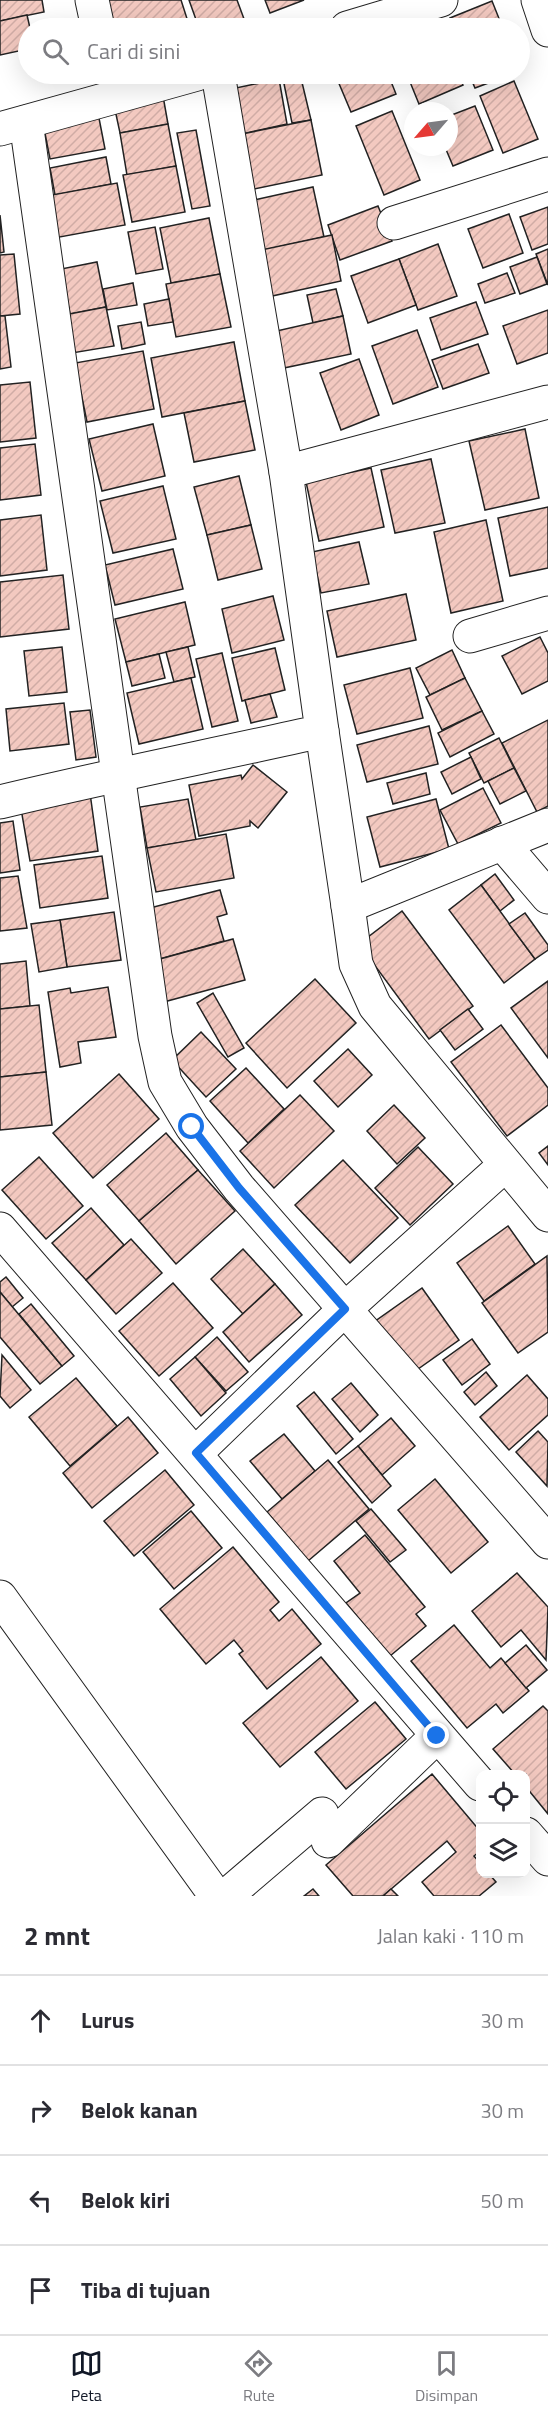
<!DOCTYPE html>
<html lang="id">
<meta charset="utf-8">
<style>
body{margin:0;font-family:"Titillium Web",sans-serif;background:#f2f2f3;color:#2b2b33}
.controls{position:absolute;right:18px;bottom:18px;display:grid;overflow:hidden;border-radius:12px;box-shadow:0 6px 24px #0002}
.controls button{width:54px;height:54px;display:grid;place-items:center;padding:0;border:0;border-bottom:2px solid #e1e1e2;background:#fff;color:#2b2b33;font:30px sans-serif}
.compass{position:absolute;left:404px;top:102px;width:54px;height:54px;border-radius:50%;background:#fff;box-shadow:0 6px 24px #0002;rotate:242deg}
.stop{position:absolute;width:18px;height:18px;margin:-14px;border:4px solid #1a73e8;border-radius:50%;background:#fff}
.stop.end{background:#1a73e8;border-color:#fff;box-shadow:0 2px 6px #0008}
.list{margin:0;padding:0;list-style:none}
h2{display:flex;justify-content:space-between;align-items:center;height:78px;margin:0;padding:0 24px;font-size:26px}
h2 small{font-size:20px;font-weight:400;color:#7c7c81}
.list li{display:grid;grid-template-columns:39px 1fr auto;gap:18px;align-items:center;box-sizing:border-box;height:90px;padding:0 24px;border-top:2px solid #e1e1e2}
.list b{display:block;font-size:22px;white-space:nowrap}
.list em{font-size:20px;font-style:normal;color:#7c7c81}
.icon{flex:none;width:33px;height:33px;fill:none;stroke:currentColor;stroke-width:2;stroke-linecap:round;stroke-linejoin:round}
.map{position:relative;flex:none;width:548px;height:1896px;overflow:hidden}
.search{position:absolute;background:#fff;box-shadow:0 6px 24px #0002;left:18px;right:18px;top:18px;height:66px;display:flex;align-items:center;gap:15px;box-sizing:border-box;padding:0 21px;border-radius:33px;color:#7c7c81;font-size:22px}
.sheet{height:438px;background:#fff}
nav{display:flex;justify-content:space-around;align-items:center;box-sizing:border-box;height:84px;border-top:2px solid #e1e1e2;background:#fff;font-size:16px;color:#7c7c81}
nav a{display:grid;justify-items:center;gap:3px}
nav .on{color:#111827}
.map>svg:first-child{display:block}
</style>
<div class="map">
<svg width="548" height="1896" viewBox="0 0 548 1896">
<defs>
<pattern id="building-hatch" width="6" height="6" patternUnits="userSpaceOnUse" patternTransform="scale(1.5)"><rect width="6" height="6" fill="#f3c9c0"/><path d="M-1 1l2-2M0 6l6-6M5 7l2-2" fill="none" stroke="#d0aca5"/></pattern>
</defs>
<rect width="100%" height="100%" fill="#fff"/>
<g fill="url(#building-hatch)" stroke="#222" stroke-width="1.5">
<polygon points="0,0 42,0 44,12 0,21"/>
<polygon points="101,0 181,0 190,28 109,28"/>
<polygon points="189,0 237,0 247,27 199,28"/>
<polygon points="265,0 304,0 270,13"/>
<polygon points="492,1 502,26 496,28 455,28 450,18"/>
<polygon points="432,11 440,28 403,28"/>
<polygon points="27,15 30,28 28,49 0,55 0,21"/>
<polygon points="282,74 300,74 311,120 292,123"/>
<polygon points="335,74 388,74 396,94 351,112"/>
<polygon points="416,74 458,74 463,85 419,104 408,77"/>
<polygon points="469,74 496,74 499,79 475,88"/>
<polygon points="279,79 287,124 242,134 231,89"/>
<polygon points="514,81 538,139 503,153 480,96"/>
<polygon points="163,96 168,124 120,133 114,105"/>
<polygon points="475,106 493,150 453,166 445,147 449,147 449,116"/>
<polygon points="392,111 420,180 384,195 356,126"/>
<polygon points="98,113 105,149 50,159 43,123"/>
<polygon points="311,120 322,175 254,189 242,134"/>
<polygon points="168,124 176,166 127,175 120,133"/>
<polygon points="196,130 210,206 192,209 177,133"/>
<polygon points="106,157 111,184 55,195 50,168"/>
<polygon points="176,166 185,212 132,222 123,175"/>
<polygon points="117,183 125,225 49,239 41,197"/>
<polygon points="313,187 324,237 264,250 254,200"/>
<polygon points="378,206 392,241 340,260 328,225"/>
<polygon points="548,207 548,244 532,250 520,217"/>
<polygon points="509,214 523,253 483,268 468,229"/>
<polygon points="0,215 4,252 0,253"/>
<polygon points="209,218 220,274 171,283 160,228"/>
<polygon points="155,227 163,269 136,274 128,232"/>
<polygon points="332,235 341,281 272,296 261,250"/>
<polygon points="438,244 457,296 418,310 399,259"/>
<polygon points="548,249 548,285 536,254"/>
<polygon points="14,254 20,314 0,316 0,255"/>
<polygon points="537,257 547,284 520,294 510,267"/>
<polygon points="399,259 416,305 368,323 351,276"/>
<polygon points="97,262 106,307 70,314 61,269"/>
<polygon points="507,273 515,293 485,303 478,284"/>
<polygon points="220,274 231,327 176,337 166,284"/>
<polygon points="133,283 137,305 107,310 103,289"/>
<polygon points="336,289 343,316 313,323 307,295"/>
<polygon points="169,299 173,322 148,326 144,304"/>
<polygon points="476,302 488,334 441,350 430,318"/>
<polygon points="106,307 114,346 72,353 64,315"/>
<polygon points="548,310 548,353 517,364 503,326"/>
<polygon points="0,316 5,316 11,367 0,369"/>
<polygon points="343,316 351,354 279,369 272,332"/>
<polygon points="141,322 145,344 122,349 118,326"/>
<polygon points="417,330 438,387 393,404 372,346"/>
<polygon points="234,342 245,401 162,417 151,358"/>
<polygon points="478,344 489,373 443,389 432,360"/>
<polygon points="143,351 154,409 87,422 75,363"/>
<polygon points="359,359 379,415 341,430 320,373"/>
<polygon points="30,382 36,438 0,442 0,385"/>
<polygon points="245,401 255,450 194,462 184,413"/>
<polygon points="153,424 165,476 102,491 89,439"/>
<polygon points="525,429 539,498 485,510 469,441"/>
<polygon points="35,444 41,495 0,500 0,448"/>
<polygon points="431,459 445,523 395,533 381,470"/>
<polygon points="371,468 384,527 319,541 306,482"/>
<polygon points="239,476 251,525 207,535 194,487"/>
<polygon points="163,486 176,539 113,553 100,501"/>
<polygon points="548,507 548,568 510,576 498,518"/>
<polygon points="41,515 47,570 0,576 0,520"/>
<polygon points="486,520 503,601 451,613 434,532"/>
<polygon points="251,525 262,569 218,580 207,535"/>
<polygon points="359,542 369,584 321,593 312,552"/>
<polygon points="173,549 183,589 115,605 105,565"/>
<polygon points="63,575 69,629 0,637 0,582"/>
<polygon points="406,594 416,640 337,657 327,611"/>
<polygon points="273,596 284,640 232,653 222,609"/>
<polygon points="185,602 195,645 126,662 115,619"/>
<polygon points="540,637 548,653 548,681 522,694 502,656"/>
<polygon points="62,647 67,692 29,696 24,651"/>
<polygon points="188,647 195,677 174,682 166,652"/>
<polygon points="275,648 285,690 242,701 232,658"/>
<polygon points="452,650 465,678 430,695 416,668"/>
<polygon points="222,653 238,721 212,727 196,659"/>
<polygon points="159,654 165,678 132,686 126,662"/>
<polygon points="410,668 423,718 357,734 344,685"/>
<polygon points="191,678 203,729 139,744 127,693"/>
<polygon points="465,678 482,711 442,730 426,697"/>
<polygon points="270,694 277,717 251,723 245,700"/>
<polygon points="64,703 69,744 10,751 6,709"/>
<polygon points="90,710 96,757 76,760 70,712"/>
<polygon points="482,711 494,734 450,757 438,733"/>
<polygon points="548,720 548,806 537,812 502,743"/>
<polygon points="429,726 438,764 367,782 357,745"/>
<polygon points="499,738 514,768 484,783 469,753"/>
<polygon points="471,757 481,779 452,794 441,772"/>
<polygon points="253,765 287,792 258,828 250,821 250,826 199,836 189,785 241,775 242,779"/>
<polygon points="514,768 526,791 500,804 488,781"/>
<polygon points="426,773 430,794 393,804 387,783"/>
<polygon points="483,788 501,823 458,844 440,810"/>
<polygon points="90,793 98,851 30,861 20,803"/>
<polygon points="188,799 196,840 147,848 140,807"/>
<polygon points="436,799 449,849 380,867 367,817"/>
<polygon points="13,821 20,870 0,873 0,823"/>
<polygon points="226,834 234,878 156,892 147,848"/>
<polygon points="102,856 108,898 40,908 34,865"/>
<polygon points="495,874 514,900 500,911 481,885"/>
<polygon points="18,876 27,928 0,931 0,878"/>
<polygon points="481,885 535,959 504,983 449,910"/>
<polygon points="220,890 227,914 217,917 224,941 156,960 142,910"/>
<polygon points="402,911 473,1006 429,1039 359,944"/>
<polygon points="114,912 121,960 67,967 60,920"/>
<polygon points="525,913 548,945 548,950 535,959 509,924"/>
<polygon points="60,920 67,967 39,972 31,924"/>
<polygon points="233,939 245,980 160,1003 149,962"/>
<polygon points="26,961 30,1006 0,1009 0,964"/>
<polygon points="315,979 356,1023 287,1088 246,1043"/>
<polygon points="548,981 548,1058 511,1008"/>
<polygon points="108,987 116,1037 78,1042 81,1063 60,1067 48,992 70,988 71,993"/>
<polygon points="213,993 244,1048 228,1057 197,1003"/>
<polygon points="39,1005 46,1072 0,1077 0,1009"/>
<polygon points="468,1009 483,1029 455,1050 440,1030"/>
<polygon points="501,1025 548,1088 548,1105 507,1136 451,1062"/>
<polygon points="201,1032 236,1069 206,1097 172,1060"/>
<polygon points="348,1049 372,1075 338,1107 314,1081"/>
<polygon points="246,1068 284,1109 248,1143 210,1101"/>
<polygon points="46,1072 52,1125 0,1130 0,1077"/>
<polygon points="119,1074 159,1119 93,1178 53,1133"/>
<polygon points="300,1095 334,1131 274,1188 240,1151"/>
<polygon points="394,1105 425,1138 397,1164 367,1131"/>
<polygon points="166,1133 198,1170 139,1221 107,1185"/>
<polygon points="548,1146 548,1165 539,1153"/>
<polygon points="418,1147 453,1184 410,1225 375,1188"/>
<polygon points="39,1157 83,1206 46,1239 2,1190"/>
<polygon points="343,1160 398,1218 350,1263 295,1205"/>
<polygon points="198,1170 235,1211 176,1264 139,1221"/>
<polygon points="91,1208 124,1245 86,1280 52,1243"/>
<polygon points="508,1226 535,1264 484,1301 457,1263"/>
<polygon points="131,1239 162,1273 116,1314 86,1280"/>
<polygon points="243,1249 275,1284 243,1314 211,1279"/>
<polygon points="547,1256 548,1332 518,1353 482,1303"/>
<polygon points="6,1277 23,1298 12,1307 0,1292 0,1282"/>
<polygon points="173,1283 213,1328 159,1376 119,1331"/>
<polygon points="275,1284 302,1315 249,1362 223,1332"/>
<polygon points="422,1288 459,1340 411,1374 374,1322"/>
<polygon points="0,1292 62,1366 40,1384 0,1337"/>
<polygon points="31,1304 74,1356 62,1366 19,1314"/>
<polygon points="217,1337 248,1372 226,1391 195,1357"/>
<polygon points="472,1339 490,1364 462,1385 443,1360"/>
<polygon points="2,1355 31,1390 10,1408 0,1396"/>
<polygon points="195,1357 226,1393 201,1416 170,1379"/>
<polygon points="486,1372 497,1386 475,1405 464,1392"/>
<polygon points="527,1375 548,1399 548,1415 509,1450 480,1417"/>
<polygon points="76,1378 117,1426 70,1466 29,1417"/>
<polygon points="351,1383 378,1415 360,1432 332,1399"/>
<polygon points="314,1392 353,1439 336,1454 297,1406"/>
<polygon points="128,1417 158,1453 92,1508 63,1473"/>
<polygon points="391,1418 415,1446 382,1475 358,1446"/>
<polygon points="538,1431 548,1442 547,1486 516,1452"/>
<polygon points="284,1434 315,1471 282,1499 250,1461"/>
<polygon points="358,1446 391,1486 372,1503 338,1462"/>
<polygon points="328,1460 369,1509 308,1561 267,1512"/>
<polygon points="165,1470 194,1505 134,1556 104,1521"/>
<polygon points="435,1479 488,1542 451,1573 398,1510"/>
<polygon points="371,1509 406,1550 390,1562 356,1521"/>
<polygon points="191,1511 222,1548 174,1589 143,1552"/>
<polygon points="365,1535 425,1607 416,1614 426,1626 390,1656 346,1603 360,1593 334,1561"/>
<polygon points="233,1547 279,1602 270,1610 279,1621 292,1609 321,1644 267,1689 239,1654 243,1651 234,1640 206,1664 160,1609"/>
<polygon points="517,1573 548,1607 546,1660 521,1630 501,1647 472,1611"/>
<polygon points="454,1625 490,1668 501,1658 529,1691 503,1713 496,1704 467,1728 411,1661"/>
<polygon points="526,1645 547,1670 526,1688 505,1663"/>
<polygon points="321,1657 358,1701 280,1767 243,1723"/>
<polygon points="375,1702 406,1739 346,1789 315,1752"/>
<polygon points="543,1706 548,1711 548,1814 526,1787 526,1774 515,1774 493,1749"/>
<polygon points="432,1774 480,1831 480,1851 474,1856 480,1863 480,1874 489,1874 496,1882 479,1896 434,1896 422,1882 456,1852 447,1841 383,1896 353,1896 326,1865"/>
<polygon points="313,1889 319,1896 304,1896"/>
<polygon points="391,1889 398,1896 383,1896"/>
</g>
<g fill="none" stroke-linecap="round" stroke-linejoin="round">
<g stroke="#222" stroke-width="35">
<g id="minor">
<polyline points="92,0 98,28"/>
<polyline points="538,0 548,30"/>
<polyline points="347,28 441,0"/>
<polyline points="26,122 155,1036 165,1082 192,1127 239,1188 548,1542"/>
<polyline points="0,129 197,74"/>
<polyline points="394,223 548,174"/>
<polyline points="286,472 548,402"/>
<polyline points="470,636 548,613"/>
<polyline points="322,731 348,906 548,825"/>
<path d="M0 802C107 776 215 755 322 731L286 472 218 74"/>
<polyline points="502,843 548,897"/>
<polyline points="348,906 356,964 375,1006 548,1215"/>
<polyline points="0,1229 480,1784"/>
<polyline points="196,1453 345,1309 505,1165"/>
<polyline points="0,1597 216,1896"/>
<polyline points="526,1834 548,1859"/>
<polyline points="328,1841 437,1736"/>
<polyline points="226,1896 322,1814"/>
</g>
</g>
<use href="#minor" stroke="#fff" stroke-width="33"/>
</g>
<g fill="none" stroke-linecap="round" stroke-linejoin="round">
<polyline stroke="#1a73e8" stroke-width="8" points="192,1127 239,1188 345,1309 196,1453 437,1736"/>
</g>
</svg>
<div class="controls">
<button><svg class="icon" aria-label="locate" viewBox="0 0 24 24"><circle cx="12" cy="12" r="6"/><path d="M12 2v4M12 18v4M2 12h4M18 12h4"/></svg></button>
<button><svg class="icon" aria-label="layers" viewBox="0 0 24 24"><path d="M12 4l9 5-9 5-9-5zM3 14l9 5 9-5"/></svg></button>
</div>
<svg class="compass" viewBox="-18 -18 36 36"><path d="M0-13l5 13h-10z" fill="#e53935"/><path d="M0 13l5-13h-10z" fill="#7c7c81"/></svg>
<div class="stop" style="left:192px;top:1127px"></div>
<div class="stop end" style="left:437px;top:1736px"></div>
<div class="search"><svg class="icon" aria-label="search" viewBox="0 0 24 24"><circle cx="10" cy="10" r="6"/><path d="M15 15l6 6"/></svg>Cari di sini</div>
</div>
<section class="sheet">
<h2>2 mnt<small>Jalan kaki · 110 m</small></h2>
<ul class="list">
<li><svg class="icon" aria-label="ahead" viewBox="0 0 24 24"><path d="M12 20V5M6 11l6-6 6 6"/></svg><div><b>Lurus</b></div><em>30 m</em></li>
<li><svg class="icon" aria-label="right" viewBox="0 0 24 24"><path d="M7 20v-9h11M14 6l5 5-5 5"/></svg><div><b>Belok kanan</b></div><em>30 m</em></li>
<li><svg class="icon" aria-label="left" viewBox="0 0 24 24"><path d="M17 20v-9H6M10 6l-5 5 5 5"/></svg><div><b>Belok kiri</b></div><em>50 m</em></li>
<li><svg class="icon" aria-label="arrive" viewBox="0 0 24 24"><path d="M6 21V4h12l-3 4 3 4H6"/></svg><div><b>Tiba di tujuan</b></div></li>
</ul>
</section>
<nav>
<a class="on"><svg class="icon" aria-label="map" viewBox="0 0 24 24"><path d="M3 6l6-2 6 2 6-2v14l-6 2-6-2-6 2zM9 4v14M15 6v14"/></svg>Peta</a>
<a><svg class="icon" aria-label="directions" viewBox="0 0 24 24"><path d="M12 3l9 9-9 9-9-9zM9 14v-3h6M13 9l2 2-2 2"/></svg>Rute</a>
<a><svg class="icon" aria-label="saved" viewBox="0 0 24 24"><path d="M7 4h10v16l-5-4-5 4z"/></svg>Disimpan</a>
</nav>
